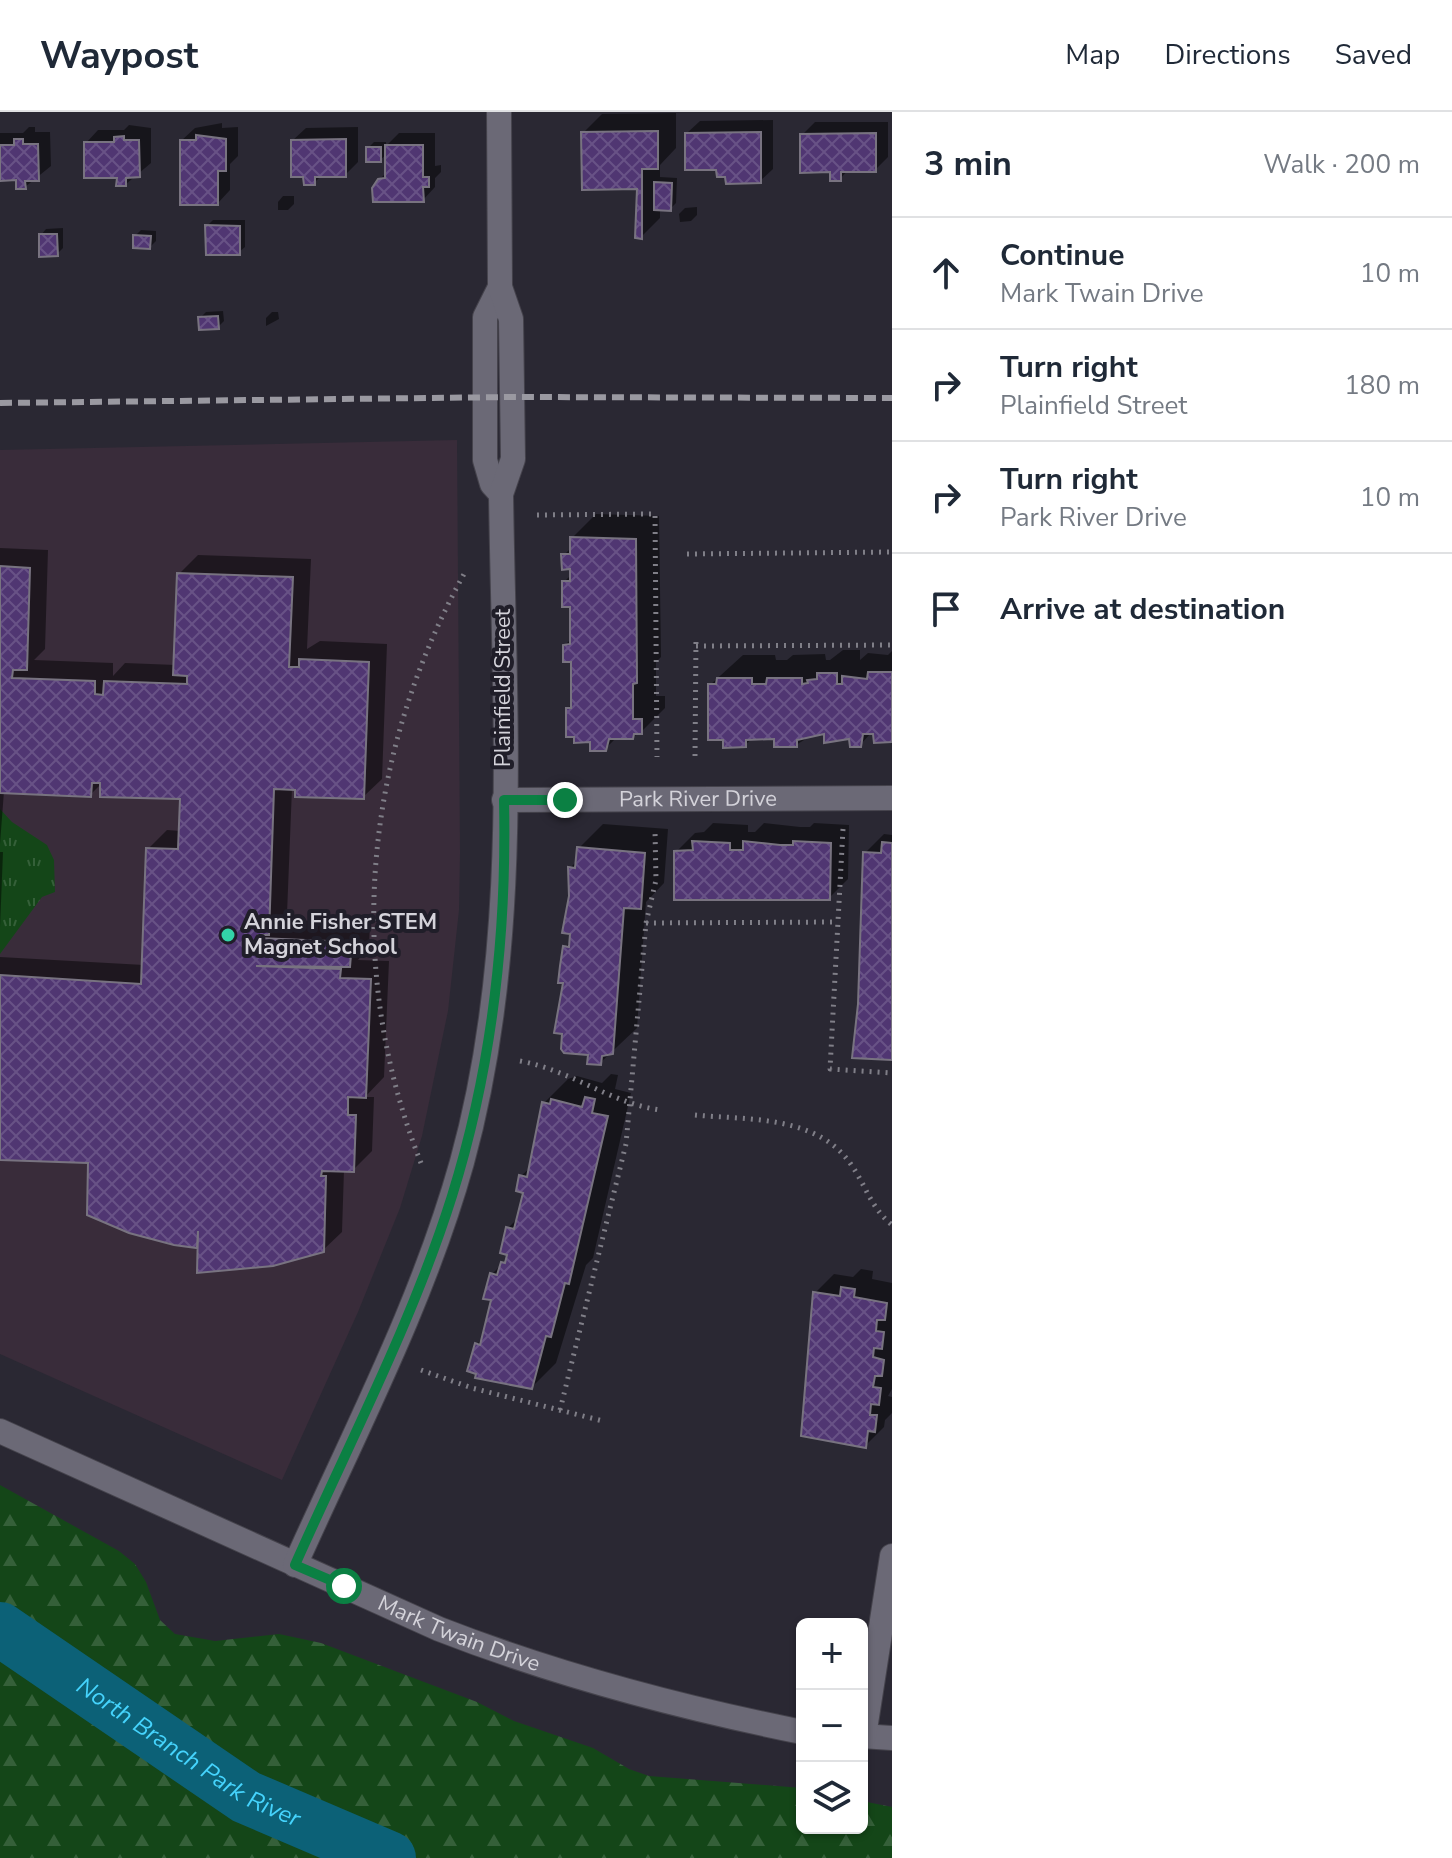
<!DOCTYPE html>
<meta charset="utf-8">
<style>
body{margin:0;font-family:"Nunito Sans",sans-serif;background:#f6f6f7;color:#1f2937}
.controls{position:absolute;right:24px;bottom:24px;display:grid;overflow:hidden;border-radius:12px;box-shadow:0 2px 6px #0004}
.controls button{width:72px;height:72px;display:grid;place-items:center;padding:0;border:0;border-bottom:2px solid #e0e1e3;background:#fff;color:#1f2937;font:40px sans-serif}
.stop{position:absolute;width:24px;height:24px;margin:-18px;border:6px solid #0b8043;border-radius:50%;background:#fff}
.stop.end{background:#0b8043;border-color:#fff;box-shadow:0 2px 8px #0008}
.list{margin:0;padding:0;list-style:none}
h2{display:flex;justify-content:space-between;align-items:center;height:104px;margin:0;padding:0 32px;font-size:34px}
h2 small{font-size:26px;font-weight:400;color:#747a83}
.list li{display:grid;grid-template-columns:52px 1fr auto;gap:24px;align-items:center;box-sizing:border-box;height:112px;padding:0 32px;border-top:2px solid #e0e1e3}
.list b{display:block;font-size:30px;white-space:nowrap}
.list p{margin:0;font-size:26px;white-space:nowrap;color:#747a83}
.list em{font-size:26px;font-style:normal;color:#747a83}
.icon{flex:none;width:44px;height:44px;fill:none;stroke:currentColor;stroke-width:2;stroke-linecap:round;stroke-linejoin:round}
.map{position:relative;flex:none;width:892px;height:1746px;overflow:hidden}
header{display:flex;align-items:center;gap:48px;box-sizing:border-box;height:112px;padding:0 40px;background:#fff;border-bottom:2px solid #e0e1e3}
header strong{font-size:38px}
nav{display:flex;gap:44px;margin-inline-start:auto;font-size:28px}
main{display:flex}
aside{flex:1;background:#fff}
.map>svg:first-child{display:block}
</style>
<header>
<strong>Waypost</strong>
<nav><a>Map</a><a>Directions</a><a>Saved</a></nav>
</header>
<main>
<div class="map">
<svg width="892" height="1746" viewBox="0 0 892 1746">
<defs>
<pattern id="grass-tufts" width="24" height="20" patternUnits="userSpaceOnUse" patternTransform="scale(2)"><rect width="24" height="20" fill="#144618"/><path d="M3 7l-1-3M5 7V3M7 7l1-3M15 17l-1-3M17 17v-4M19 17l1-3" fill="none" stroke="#356039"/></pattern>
<pattern id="forest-firs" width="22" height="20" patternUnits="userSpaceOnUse" patternTransform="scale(2)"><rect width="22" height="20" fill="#144618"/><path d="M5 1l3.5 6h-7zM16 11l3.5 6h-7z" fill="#356039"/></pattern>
<pattern id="building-cross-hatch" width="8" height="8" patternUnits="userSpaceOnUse" patternTransform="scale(2)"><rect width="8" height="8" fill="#503672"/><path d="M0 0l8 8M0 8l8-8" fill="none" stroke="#685286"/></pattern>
</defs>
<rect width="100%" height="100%" fill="#2a2833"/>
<polygon fill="#392c3a" points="457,328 460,741 459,798 448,899 422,1024 400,1096 358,1200 282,1368 0,1242 0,338"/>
<polygon fill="url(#grass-tufts)" points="0,697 12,710 47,733 54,748 55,780 42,785 0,842"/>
<polygon fill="url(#forest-firs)" points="0,1373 119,1439 135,1452 146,1470 160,1508 175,1522 215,1529 279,1522 321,1531 477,1590 514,1609 593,1636 629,1657 649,1664 802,1676 802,1716 862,1716 862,1689 892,1695 892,1746 0,1746"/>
<g fill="#0007">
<polygon points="676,1 676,36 660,53 660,65 677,66 676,91 670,97 660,97 660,106 641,125 640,75 583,21 602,2"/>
<polygon points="773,8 773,57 760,69 727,63 687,21 700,9"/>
<polygon points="815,10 888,10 888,45 875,58 848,58 840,67 802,23"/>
<polygon points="222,11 222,16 238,15 238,44 230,52 230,78 218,91 182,28 195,16"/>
<polygon points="129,13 151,16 151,51 126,72 86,31 98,18 124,18"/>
<polygon points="29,15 35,15 35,20 50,20 51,54 25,75 18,66 0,67 0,21 23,21"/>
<polygon points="358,15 358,50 345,63 322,63 314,71 293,28 306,16"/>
<polygon points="399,21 435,21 435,54 441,53 441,60 435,66 435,75 423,88 379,68 387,60 387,42 380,48 368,36 374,30 386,30 386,34"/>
<polygon points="283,84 294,84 294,92 288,98 278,98 278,90"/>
<polygon points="697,95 697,103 691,109 680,110 679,102 685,96"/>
<polygon points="213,108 245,108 245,135 239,140 207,114"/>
<polygon points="63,116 63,136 57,142 41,123 46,117"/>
<polygon points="141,118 156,119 156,129 150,135 135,124"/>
<polygon points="223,199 224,209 218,215 200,206 206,200"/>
<polygon points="272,200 278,200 279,207 266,214 266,206"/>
<polygon points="596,402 659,404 661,545 656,550 656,584 665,584 665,596 641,620 633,625 617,625 605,637 592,628 568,596 573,592 573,548 565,533 572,526 572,493 564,470 572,462 572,455 564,443 572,435 572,426"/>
<polygon points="0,436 48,438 45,537 34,548 113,551 113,564 125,551 176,553 179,462 198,443 311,447 307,537 320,529 387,532 382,667 363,685 292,676 287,802 282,808 370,811 369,834 358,848 389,849 384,965 365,985 374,985 372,1039 353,1058 344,1058 342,1120 322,1139 200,1134 151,1126 90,1049 0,1046 0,845 144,853 148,737 167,718 181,719 182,685 102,671 90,683 4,679 0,732"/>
<polygon points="843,538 860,538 860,548 868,541 888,543 892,539 892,628 872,620 860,633 851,624 817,620 796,633 776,625 753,626 745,633 710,573 743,543 775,543 776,548 787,548 793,543 825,542 826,548 830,548"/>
<polygon points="713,711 748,713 748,720 755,720 764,711 800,715 810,715 814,711 849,713 848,767 829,786 676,740 695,721 704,720"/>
<polygon points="603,712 668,717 664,771 646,790 637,916 600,951 590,941 566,870 565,835 572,829 570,756 578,748 579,736"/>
<polygon points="884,722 892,723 892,946 860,892 865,741"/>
<polygon points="0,740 3,740 0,815"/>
<polygon points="611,962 618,963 615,977 631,981 593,1146 586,1153 556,1251 532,1275 477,1232 484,1225 493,1187 492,1162 509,1145 508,1116 519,1105 526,1080 521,1064 532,1054 544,991 568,967 577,964 602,971"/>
<polygon points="861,1157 873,1159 872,1167 892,1171 892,1277 888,1284 892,1285 892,1301 885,1308 884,1315 865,1334 815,1181 834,1162 853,1165"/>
</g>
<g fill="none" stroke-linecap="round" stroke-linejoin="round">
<path stroke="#0c6177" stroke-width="54" id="s1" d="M0 1517 246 1685 389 1746"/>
</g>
<g fill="url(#building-cross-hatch)" stroke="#787380" stroke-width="2">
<polygon points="658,19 658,57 642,57 642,127 635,126 637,77 582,78 581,20"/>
<polygon points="761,20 761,71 726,72 725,65 717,65 716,58 685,58 685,21"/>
<polygon points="876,21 876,60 841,60 841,69 830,69 830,60 800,61 800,22"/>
<polygon points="196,23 226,27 226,59 218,59 218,93 180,93 180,28 196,28"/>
<polygon points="124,24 124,28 139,28 140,65 126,66 126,74 116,74 117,66 84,66 84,30 114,30 114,25"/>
<polygon points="14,27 23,27 23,32 38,32 39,69 25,69 26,77 16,77 16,68 0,69 0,33 14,33"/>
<polygon points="346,27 346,65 315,65 315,73 304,73 303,65 291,65 291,28"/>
<polygon points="385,33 423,33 423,65 429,65 429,75 423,75 424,90 373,90 372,76 378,67 385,66"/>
<rect x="366" y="35" width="15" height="15"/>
<polygon points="654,70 672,71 671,99 654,98"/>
<polygon points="205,113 240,114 240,143 206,143"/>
<polygon points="39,122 57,122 58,144 39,145"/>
<polygon points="133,123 151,124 150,137 133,136"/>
<polygon points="218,204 219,217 199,218 198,205"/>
<polygon points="570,425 636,427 637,571 633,572 633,607 642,607 642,622 634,622 633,627 609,627 606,639 590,639 590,630 574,631 574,625 566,625 566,596 571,596 571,550 563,550 563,533 570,532 570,495 562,495 562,469 570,469 570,457 562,458 561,442 570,442"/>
<polygon points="0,454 30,456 27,558 13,558 12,566 95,569 95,582 103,583 104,569 187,572 187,564 173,563 177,461 293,465 289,555 299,555 299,547 369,550 364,687 295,685 295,678 274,677 269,823 258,823 258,826 352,830 350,855 256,854 341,857 340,866 371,867 366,986 348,985 348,1003 356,1003 354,1060 322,1059 321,1064 326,1064 324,1140 273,1154 197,1161 198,1119 197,1136 174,1133 129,1121 87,1103 88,1051 0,1048 0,863 141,872 146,736 178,737 180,687 100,685 100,671 92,671 91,685 0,681"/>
<polygon points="868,560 892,560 892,630 874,631 873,622 863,622 861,635 850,635 849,627 824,631 824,622 797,628 797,635 774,635 774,627 746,628 746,635 723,636 723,628 708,628 708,572 716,572 717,566 752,566 752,572 766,572 767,566 802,566 802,572 808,571 807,568 817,567 817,561 837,561 837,572 842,572 842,564 867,567"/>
<polygon points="692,729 730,731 730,738 743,738 743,729 780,733 793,733 793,729 831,731 830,788 674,788 674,739 693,738"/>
<polygon points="882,730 892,731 892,948 852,946 858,892 863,740 881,741"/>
<polygon points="577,735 645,741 641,797 624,796 613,942 602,944 601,953 587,952 588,943 564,941 561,937 562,922 554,921 563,871 558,871 560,854 563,834 569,835 570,822 562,821 569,784 568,755 575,756"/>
<polygon points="585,985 595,987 592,1001 608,1004 569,1172 565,1171 551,1225 546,1224 532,1277 475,1266 476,1262 467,1259 475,1231 480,1233 491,1188 483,1187 490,1161 497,1163 501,1150 505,1151 507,1143 500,1141 506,1115 514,1117 523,1081 516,1079 519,1063 527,1065 542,990 550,992 551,987 582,995"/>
<polygon points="841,1175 855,1177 854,1185 887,1191 885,1208 877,1208 876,1219 884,1220 882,1237 874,1236 873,1245 884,1248 882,1264 875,1264 873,1275 881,1276 879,1293 871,1292 870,1303 877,1303 875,1320 868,1319 866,1336 801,1324 813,1180 840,1184"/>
</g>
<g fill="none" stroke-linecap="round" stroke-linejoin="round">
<g stroke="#45434c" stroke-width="26">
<g id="minor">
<polyline points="500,175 485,205 485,348 492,372 501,382"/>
<path id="s2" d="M504 688 892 686"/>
<path id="s3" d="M0 1319 439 1517C557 1563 678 1595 802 1620"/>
<path d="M295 1453C354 1321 423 1190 462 1050 522 833 504 605 501 382L513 347 511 207 500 175 499 0"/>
<polyline points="862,1624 892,1626"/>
<polyline points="864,1624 892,1444"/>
</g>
</g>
<g stroke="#807f88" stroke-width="5" stroke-dasharray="2 6" stroke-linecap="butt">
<polyline points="537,403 655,402 657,645"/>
<polyline points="687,442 892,440"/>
<polyline points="696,534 892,533"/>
<polyline points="695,644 696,526"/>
<polyline points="843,717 830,957 892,961"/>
<polyline points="646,811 838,810"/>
<polyline points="351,842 373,841"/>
<path d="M520 949C573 959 610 991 660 998"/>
<path d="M695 1003C747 1008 816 1003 850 1051 866 1073 870 1095 892 1113"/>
<path d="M421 1051C344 857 363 645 464 462"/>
<polyline points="421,1258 472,1276 603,1309"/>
<polyline points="560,1298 626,1032 646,811 656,768 655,719"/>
</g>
<use href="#minor" stroke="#6b6976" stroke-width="24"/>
<polyline stroke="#9a99a1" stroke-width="6" stroke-dasharray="12 6" stroke-linecap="butt" points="0,291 513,285 892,286"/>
</g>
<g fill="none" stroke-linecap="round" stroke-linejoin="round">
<path stroke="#0b8043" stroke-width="10" d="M344 1474 295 1453C349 1331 412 1211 452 1084 492 956 507 822 504 688H565"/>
</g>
<circle fill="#33d4a8" stroke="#201e29" stroke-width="3" cx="228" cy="823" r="8"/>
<g text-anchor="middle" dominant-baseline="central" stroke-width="8" stroke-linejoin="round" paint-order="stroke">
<g font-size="22" fill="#d4d3da" stroke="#201e29">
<text transform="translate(503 576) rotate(-90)">Plainfield Street</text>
<text stroke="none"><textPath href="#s2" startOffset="194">Park River Drive</textPath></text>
<text stroke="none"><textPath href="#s3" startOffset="502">Mark Twain Drive</textPath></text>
</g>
<g font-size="22" font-weight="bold" fill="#d4d3da" stroke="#201e29" text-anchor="start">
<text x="244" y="810">Annie Fisher STEM<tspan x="244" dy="25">Magnet School</tspan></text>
</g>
<g font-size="24" font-style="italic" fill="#45d3fc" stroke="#201e29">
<text stroke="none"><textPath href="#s1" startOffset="226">North Branch Park River</textPath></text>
</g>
</g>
</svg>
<div class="controls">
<button>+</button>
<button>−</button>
<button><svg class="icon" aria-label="layers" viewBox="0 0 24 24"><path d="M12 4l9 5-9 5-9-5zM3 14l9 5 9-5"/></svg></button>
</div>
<div class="stop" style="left:344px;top:1474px"></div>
<div class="stop end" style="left:565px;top:688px"></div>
</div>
<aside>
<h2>3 min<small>Walk · 200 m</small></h2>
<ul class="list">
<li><svg class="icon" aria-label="ahead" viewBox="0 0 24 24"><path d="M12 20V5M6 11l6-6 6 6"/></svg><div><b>Continue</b><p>Mark Twain Drive</p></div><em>10 m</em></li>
<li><svg class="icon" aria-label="right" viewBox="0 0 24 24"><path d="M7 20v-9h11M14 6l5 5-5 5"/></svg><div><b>Turn right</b><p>Plainfield Street</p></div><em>180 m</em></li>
<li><svg class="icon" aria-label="right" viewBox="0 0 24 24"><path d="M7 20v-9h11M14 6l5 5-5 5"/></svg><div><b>Turn right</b><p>Park River Drive</p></div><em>10 m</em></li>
<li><svg class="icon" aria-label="arrive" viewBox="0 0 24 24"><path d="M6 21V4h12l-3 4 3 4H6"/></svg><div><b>Arrive at destination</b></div></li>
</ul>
</aside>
</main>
